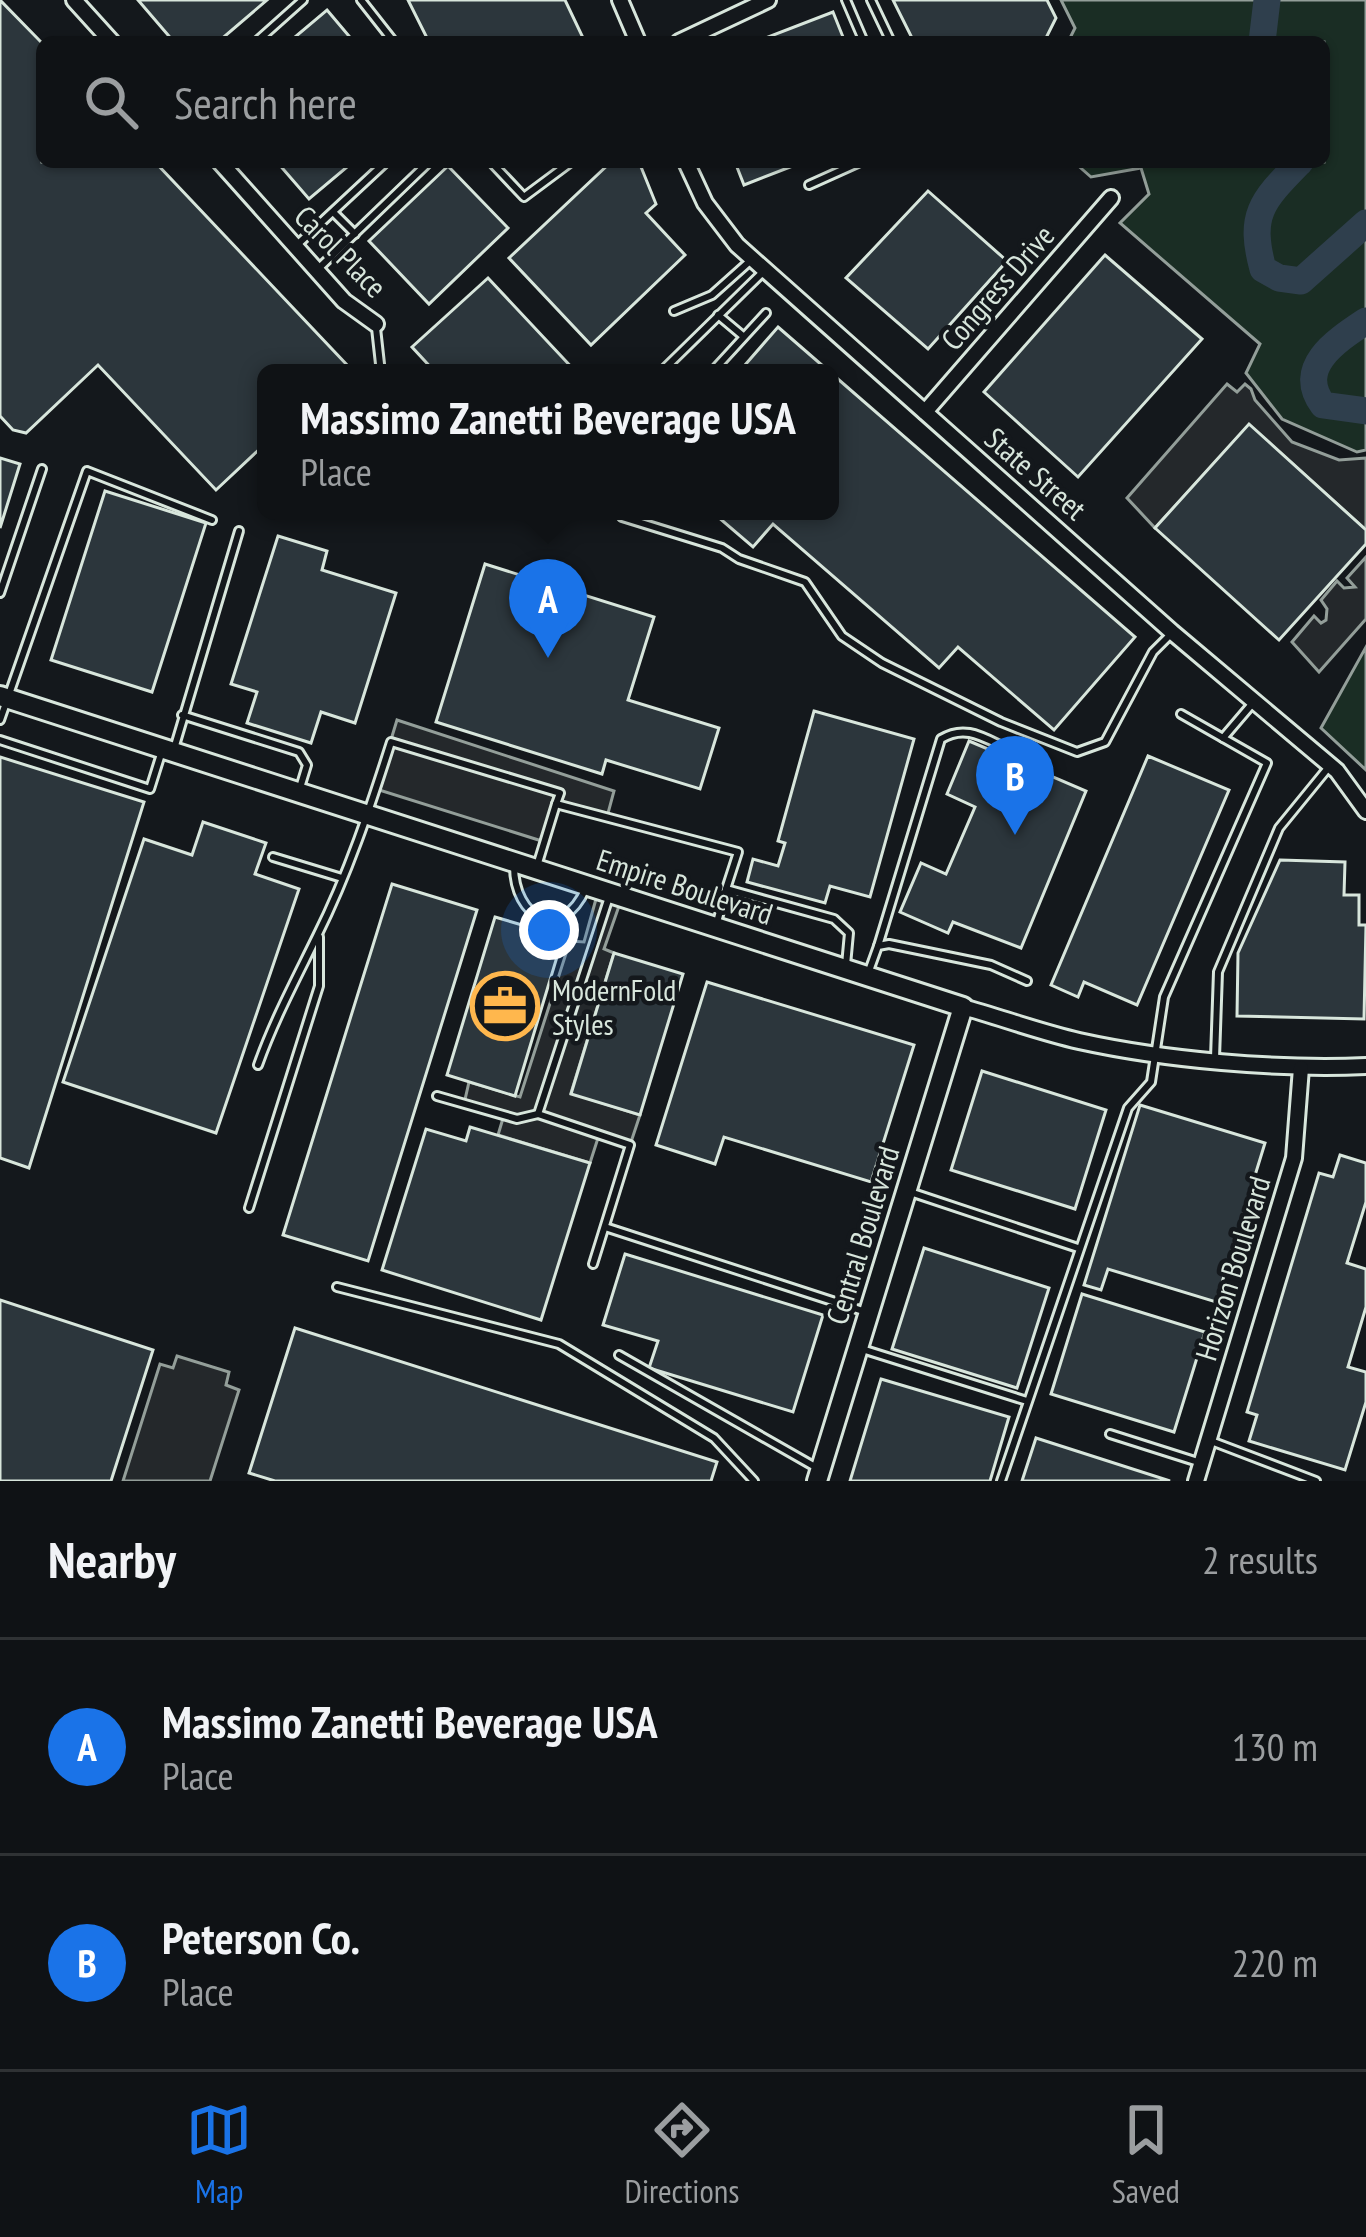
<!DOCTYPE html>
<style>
body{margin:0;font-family:"PT Sans Narrow",sans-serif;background:#181b1e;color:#f1f3f6}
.you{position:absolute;left:549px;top:930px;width:42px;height:42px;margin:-30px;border:9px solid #fff;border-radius:50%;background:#1a73e8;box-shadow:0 0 0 18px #1a73e833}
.badge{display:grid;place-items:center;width:78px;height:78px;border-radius:50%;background:#1a73e8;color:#fff;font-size:39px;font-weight:700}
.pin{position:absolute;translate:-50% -99px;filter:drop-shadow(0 3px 6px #0008)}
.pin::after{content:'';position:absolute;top:63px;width:42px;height:36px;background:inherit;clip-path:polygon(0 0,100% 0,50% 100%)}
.popup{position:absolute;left:257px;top:364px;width:582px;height:156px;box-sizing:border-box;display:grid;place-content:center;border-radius:18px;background:#0f1215;filter:drop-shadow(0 3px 9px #0005);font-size:39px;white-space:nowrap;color:#9b9ea0}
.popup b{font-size:45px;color:#f1f3f6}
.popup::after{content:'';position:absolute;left:50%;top:100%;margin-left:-24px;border:24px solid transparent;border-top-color:#0f1215}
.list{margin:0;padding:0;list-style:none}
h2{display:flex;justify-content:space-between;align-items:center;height:156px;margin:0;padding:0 48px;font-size:51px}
h2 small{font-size:39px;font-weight:400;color:#9b9ea0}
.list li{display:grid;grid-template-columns:78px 1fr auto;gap:36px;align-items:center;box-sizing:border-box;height:216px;padding:0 48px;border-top:3px solid #2f3234}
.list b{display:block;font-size:45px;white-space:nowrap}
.list p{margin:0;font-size:39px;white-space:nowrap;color:#9b9ea0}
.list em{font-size:39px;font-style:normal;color:#9b9ea0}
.icon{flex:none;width:66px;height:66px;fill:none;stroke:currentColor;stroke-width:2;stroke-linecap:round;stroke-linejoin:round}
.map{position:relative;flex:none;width:1366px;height:1481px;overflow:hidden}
.search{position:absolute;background:#0f1215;box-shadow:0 3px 9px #0004;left:36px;right:36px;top:36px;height:132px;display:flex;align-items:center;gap:30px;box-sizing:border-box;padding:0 42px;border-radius:18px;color:#9b9ea0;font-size:45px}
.sheet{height:588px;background:#0f1215}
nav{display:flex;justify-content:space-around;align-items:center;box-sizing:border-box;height:168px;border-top:3px solid #2f3234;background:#0f1215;font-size:33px;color:#9b9ea0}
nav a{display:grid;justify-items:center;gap:6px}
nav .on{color:#1a73e8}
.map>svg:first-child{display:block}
</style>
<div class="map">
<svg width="1366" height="1481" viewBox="0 0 1366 1481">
<rect width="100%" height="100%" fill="#14181c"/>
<g fill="#1a2d24" stroke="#939e99" stroke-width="3">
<polygon points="1061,0 1366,0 1366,450 1357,452 1282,419 1246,373 1260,344 1120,223 1149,194 1141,168 1091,177 1074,162 1324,162 1324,42 1068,42 1075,28"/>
<polygon points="1366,647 1366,770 1321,728"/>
</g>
<g fill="#24282b" stroke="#939e99" stroke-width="3">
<polygon points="1227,384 1237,392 1245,384 1251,389 1255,400 1292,442 1339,460 1366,458 1366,530 1249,425 1155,528 1127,498"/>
<polygon points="1366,557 1366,619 1319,672 1292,642 1314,616 1321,623 1326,620 1327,609 1321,600 1337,581 1344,588 1355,587 1347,578"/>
<polygon points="397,720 614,791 607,817 557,804 545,842 376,789"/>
<polygon points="596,899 619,906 604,949 614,953 571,1093 640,1115 630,1145 599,1135 590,1163 498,1135 504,1115 464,1104 469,1082 520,1097 570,941 584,942"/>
<polygon points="177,1356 229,1372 226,1385 239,1390 210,1481 123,1481 160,1364 173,1368"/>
</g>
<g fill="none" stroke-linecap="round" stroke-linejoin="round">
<g stroke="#2f3f4d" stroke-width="27">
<polyline points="1262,42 1267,0"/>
<path d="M1300 162C1262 201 1248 214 1263 269L1279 278 1301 281 1366 223"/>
<path d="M1366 321C1336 341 1295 367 1323 405L1366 411"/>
</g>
</g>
<g fill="#2c363c" stroke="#d8e6dc" stroke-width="3">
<polygon points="0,0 42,43 42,162 155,162 348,366 341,373 266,373 266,443 216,490 98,365 26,433 13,430 0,416"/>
<polygon points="138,0 267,0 218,42 174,42"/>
<polygon points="408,0 565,0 585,42 429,42"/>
<polygon points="893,0 1047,0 1056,18 1044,42 914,42"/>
<polygon points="327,10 354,42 289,42"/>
<polygon points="833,12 845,42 755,42"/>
<polygon points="277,162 353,162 309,199"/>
<polygon points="611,162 639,162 656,204 646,213 685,255 591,345 509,258"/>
<polygon points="735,162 803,162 744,185"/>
<polygon points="448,166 508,228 429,304 369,241"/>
<polygon points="928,191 1007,261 928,349 846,278"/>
<polygon points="1105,255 1202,339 1078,477 984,392"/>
<polygon points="488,278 577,373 436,373 412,347"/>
<polygon points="778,327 1135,637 1054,730 958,647 939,668 773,524 753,547 711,511 830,511 830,373 738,373"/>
<polygon points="1249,424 1366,530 1366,544 1279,640 1155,528"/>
<polygon points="0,458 20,464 0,528"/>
<polygon points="105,491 206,523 152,692 51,660"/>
<polygon points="278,536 327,551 322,570 396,593 355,723 321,712 311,743 247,723 257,692 231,684"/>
<polygon points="485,564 654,617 628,700 719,728 700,789 606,760 602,774 436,722"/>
<polygon points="814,711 914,739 870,897 830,886 825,903 747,882 753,859 778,866 785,843 778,841"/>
<polygon points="969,741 1086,791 1021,948 953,922 948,933 900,912 921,863 946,874 975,807 947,794"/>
<polygon points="1148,756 1229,790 1137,1005 1084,982 1078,997 1051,985"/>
<polygon points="0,757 144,802 29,1168 0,1158"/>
<polygon points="203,822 266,843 255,874 299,889 216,1133 63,1082 144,839 192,855"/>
<polygon points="1280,860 1345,862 1344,895 1359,895 1359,925 1366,925 1364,1019 1237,1016 1238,953"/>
<polygon points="392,884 477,910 368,1261 283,1235"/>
<polygon points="495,917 563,937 515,1096 447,1075"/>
<polygon points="614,953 683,974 640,1115 571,1094"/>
<polygon points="707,982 914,1045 871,1182 724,1137 715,1164 656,1145"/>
<polygon points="982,1071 1106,1110 1075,1209 951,1170"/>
<polygon points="1140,1105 1265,1143 1216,1302 1108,1269 1101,1290 1084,1285"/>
<polygon points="470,1127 590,1163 541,1320 382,1270 426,1129 466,1141"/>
<polygon points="1340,1155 1366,1163 1366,1202 1347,1263 1366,1269 1366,1307 1348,1367 1366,1372 1366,1402 1345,1470 1249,1441 1257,1415 1247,1412 1319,1173 1333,1177"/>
<polygon points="924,1248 1049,1288 1017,1388 892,1349"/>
<polygon points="625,1254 823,1315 793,1412 649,1368 658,1341 603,1325"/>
<polygon points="1082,1294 1205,1332 1174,1432 1051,1394"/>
<polygon points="0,1300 153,1350 111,1481 0,1481"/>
<polygon points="295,1328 717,1462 711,1481 275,1481 249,1473"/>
<polygon points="881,1379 1009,1417 990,1481 850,1481"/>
<polygon points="1036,1438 1170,1481 1022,1481"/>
</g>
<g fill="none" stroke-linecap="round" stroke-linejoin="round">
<g stroke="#d8e6dc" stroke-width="12">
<g id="lane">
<polyline points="361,0 394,42"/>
<polyline points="846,0 864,42"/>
<polyline points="871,0 891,42"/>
<polyline points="256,42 303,0"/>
<polyline points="491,162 524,197 571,162"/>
<polyline points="809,185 860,162"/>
<polyline points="333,212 355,234"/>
<polyline points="298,244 386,162"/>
<polyline points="319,268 429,162"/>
<polyline points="674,311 712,295 750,261"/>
<polyline points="718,315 743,336"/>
<polyline points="376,328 381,373"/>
<polyline points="660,373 763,272"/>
<polyline points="711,373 766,313"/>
<polyline points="617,511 622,517 722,548 739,559 805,582 842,636 882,663 1001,722 1077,752 1105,742 1153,652 1170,635"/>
<polyline points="0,593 42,469"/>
<polyline points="182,715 299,752 307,765 299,791"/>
<polyline points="0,720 87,471 212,520"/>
<polyline points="1223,738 1252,704"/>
<polyline points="0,740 150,789 161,754"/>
<polyline points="174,749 239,531"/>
<polyline points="273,857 342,878"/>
<path d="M514 866C514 918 561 944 586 888"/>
<polyline points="537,866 556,804 738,852 726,889"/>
<polyline points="716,926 726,889 834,919 849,933 846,965"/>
<path d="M878 946 941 739C964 725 981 736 1004 747"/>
<polyline points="869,971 878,946 889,944 991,965 1027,981"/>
<polyline points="1215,1058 1218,972 1279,828 1328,768"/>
<path d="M258 1065C274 1020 296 979 317 936 348 874 370 808 391 742L560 793 556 804"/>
<polyline points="437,1096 517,1119 538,1114"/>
<polyline points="910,1192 1078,1248"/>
<polyline points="249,1208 319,986 319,937"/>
<polyline points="605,1227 866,1312"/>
<polyline points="593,1264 630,1145 538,1114 609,897"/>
<polyline points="337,1287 559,1344 714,1438 754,1481"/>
<polyline points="862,1349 1027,1401"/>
<polyline points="619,1355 817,1468"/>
<polyline points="1110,1434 1198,1462"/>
<polyline points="1211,1441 1316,1481"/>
<polyline points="1001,1481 1128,1108 1151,1082 1164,997 1267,763 1181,714"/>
</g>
</g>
<g stroke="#d8e6dc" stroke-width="20">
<g id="street">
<polyline points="74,0 112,42"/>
<polyline points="620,0 638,42"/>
<polyline points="679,42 768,0"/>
<polyline points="220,162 344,301 376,324"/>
<polyline points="686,162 705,203 737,245 1172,632 1337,771 1366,811"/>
<polyline points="925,412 1111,198"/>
<path d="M963 1007C1002 1018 1040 1032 1079 1041 1165 1060 1278 1070 1366 1066"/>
<polyline points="1196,1481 1294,1158 1301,1068"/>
</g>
</g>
<g stroke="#d8e6dc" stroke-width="24">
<polyline id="secondary" points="0,696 963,1007 817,1481"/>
</g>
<use href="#lane" stroke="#14181c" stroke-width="6"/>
<use href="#street" stroke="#14181c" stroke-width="14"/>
<use href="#secondary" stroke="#14181c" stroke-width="18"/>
</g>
<defs>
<g id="office-ring" transform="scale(3.45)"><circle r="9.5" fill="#14181c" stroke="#ffb74d" stroke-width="1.5"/><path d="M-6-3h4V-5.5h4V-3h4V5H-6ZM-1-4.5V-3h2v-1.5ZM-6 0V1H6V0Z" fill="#ffb74d"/></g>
</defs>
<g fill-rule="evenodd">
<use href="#office-ring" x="505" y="1006"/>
</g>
<g text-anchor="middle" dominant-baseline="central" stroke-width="9" stroke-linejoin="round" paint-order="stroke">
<g font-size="30" fill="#d8e6dc" stroke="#14181c">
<text transform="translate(341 251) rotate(45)">Carol Place</text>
<text transform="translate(997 287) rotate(-49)">Congress Drive</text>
<text transform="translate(1036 473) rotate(41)">State Street</text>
<text transform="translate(685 886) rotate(18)">Empire Boulevard</text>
<text transform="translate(862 1235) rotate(-73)">Central Boulevard</text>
<text transform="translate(1232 1268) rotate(-73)">Horizon Boulevard</text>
</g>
<g font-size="30" fill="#d8e6dc" stroke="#14181c" text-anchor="start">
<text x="552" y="989">ModernFold<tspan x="552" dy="34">Styles</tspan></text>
</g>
</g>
</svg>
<div class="you"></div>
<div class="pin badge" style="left:548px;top:658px">A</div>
<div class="popup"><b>Massimo Zanetti Beverage USA</b>Place</div>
<div class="pin badge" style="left:1015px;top:835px">B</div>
<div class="search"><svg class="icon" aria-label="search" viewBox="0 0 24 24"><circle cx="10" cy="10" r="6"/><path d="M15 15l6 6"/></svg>Search here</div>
</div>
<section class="sheet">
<h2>Nearby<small>2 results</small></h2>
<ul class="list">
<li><span class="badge">A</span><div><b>Massimo Zanetti Beverage USA</b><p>Place</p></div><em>130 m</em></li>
<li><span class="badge">B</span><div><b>Peterson Co.</b><p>Place</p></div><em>220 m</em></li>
</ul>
</section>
<nav>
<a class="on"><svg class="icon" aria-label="map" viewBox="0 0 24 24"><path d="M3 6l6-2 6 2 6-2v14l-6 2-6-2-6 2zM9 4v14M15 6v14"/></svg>Map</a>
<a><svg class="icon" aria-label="directions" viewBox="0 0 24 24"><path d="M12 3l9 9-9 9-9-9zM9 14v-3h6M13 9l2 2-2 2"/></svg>Directions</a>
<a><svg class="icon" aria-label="saved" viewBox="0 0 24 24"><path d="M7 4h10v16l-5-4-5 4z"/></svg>Saved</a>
</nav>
